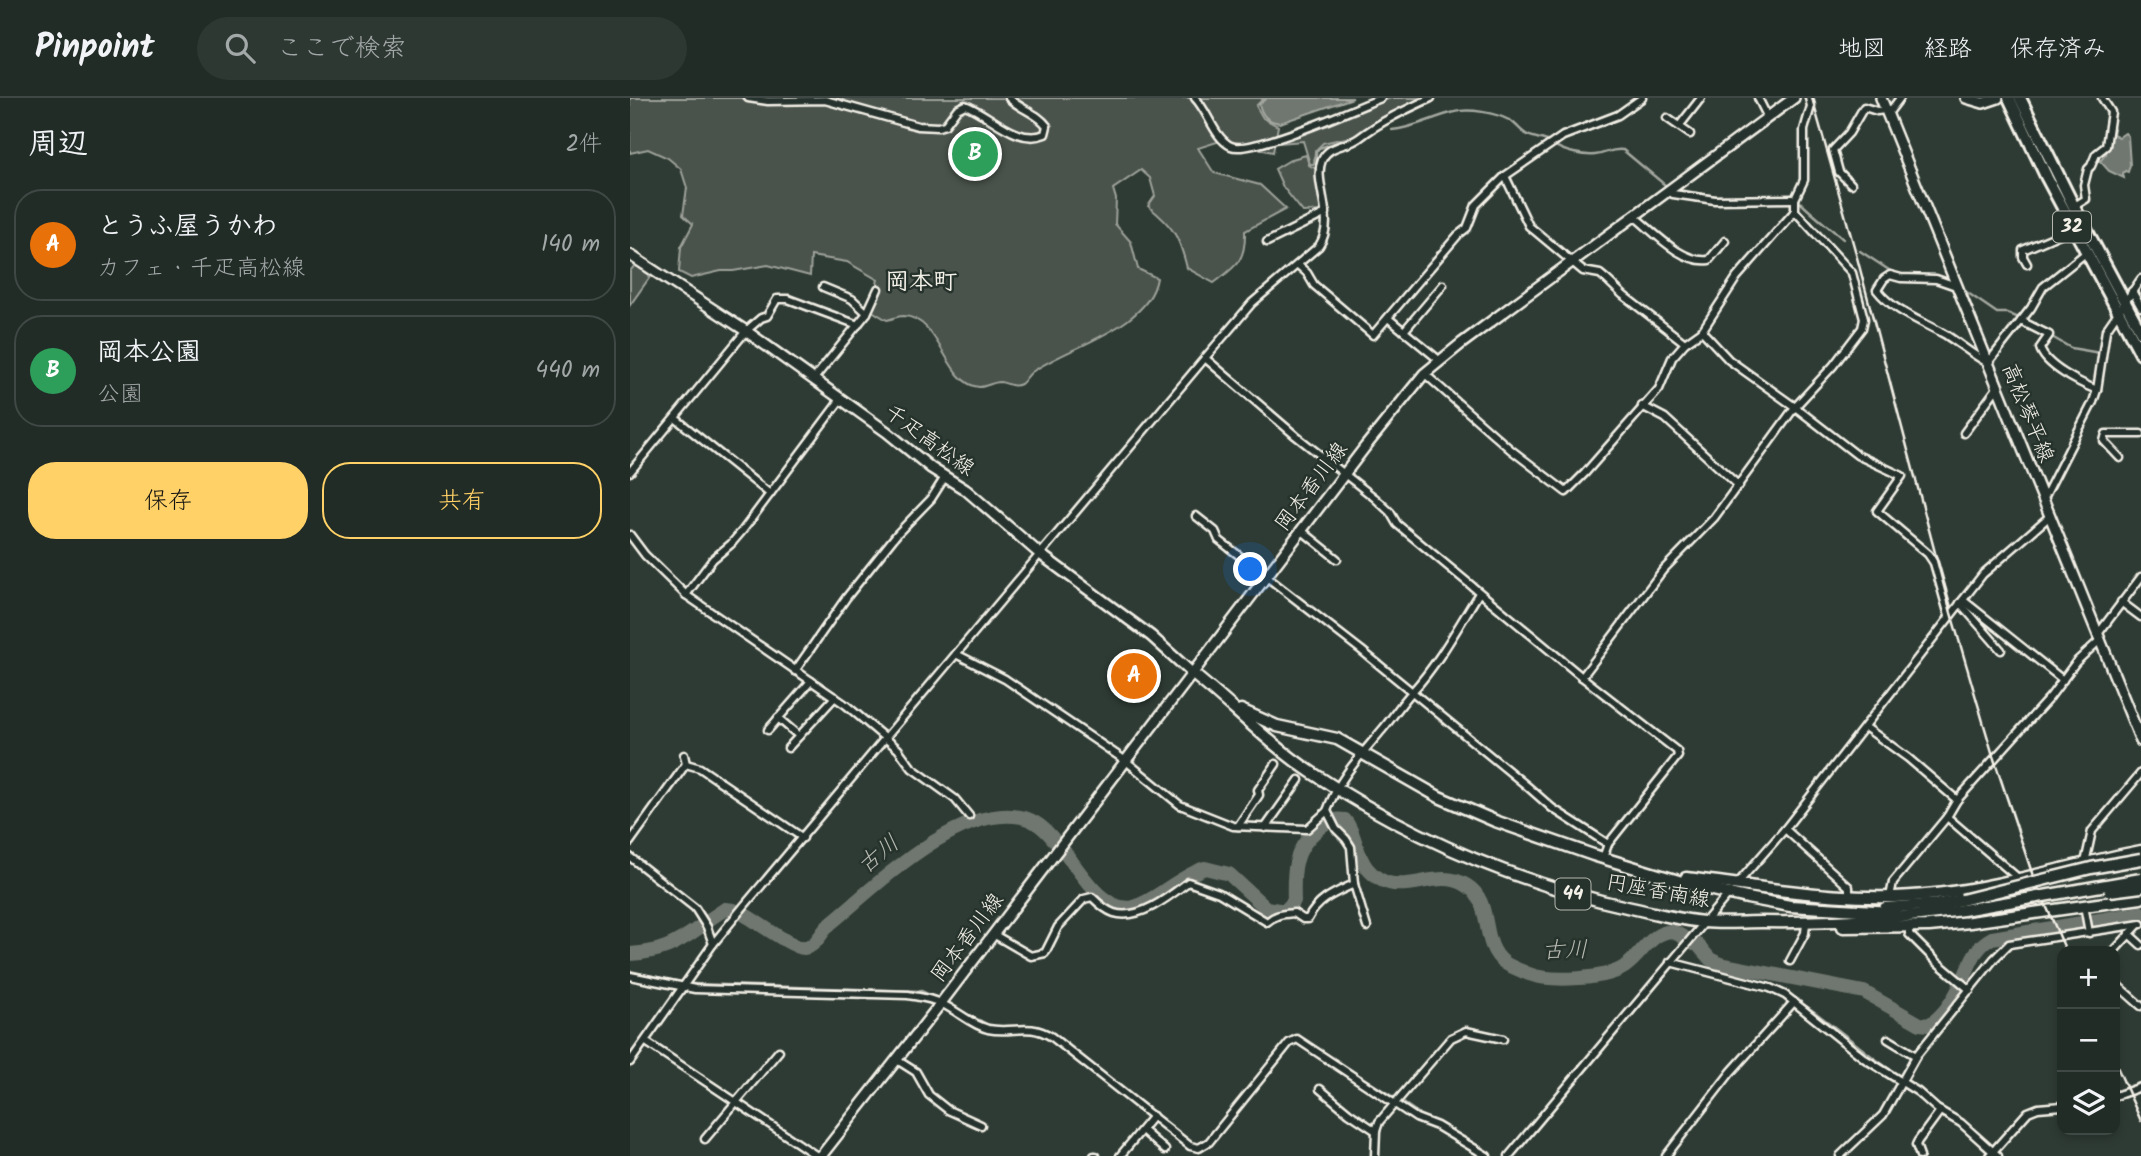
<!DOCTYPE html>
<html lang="ja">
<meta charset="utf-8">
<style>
body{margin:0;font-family:Kalam,"Klee One",sans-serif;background:#2e3833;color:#f1f3f6}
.controls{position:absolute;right:21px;bottom:21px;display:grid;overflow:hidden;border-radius:14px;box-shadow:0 4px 10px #0003}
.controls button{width:63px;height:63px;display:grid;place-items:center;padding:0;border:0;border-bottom:2px solid #3f4844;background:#222c27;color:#f1f3f6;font:35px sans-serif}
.you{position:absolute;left:621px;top:472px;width:24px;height:24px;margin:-18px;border:5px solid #fff;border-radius:50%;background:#1a73e8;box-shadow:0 0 0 10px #1a73e833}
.badge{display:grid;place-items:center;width:46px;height:46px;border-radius:50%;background:#ffd166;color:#fff;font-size:23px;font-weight:700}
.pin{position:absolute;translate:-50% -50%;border:4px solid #fff;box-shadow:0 2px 7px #0006}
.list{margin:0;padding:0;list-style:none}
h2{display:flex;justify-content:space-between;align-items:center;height:91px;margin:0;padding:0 28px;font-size:30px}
h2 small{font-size:23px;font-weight:400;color:#a2a7a7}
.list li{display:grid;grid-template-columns:46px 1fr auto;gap:21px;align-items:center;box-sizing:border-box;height:112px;margin:0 14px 14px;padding:0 14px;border:2px solid #3f4844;border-radius:28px}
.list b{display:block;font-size:26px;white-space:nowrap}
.list p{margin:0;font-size:23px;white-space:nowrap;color:#a2a7a7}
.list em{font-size:23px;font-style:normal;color:#a2a7a7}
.actions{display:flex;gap:14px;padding:21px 28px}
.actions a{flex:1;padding:16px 0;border:2px solid #ffd166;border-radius:28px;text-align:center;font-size:24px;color:#ffd166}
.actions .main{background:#ffd166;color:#111}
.icon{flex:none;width:38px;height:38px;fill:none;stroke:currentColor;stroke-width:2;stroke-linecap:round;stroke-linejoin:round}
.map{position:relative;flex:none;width:1511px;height:1058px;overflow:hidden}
header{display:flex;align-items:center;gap:42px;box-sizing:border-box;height:98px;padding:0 35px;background:#222c27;border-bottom:2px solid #3f4844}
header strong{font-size:33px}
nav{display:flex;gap:38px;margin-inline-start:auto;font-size:24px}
.search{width:490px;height:63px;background:#2e3833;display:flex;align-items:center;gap:18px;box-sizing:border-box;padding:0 24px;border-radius:38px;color:#a2a7a7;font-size:26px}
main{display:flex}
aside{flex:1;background:#222c27}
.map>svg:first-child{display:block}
</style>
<header>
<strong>Pinpoint</strong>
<div class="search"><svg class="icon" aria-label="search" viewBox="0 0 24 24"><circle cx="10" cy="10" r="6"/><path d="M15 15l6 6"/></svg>ここで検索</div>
<nav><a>地図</a><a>経路</a><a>保存済み</a></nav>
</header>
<main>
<aside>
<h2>周辺<small>2件</small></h2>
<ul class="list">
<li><span class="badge" style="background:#e8710a">A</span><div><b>とうふ屋うかわ</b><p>カフェ · 千疋高松線</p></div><em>140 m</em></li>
<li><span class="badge" style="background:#2e9e5b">B</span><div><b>岡本公園</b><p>公園</p></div><em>440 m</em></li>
</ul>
<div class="actions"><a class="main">保存</a><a>共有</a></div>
</aside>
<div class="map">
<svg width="1511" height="1058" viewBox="0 0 1511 1058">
<rect width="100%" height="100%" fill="#2e3b34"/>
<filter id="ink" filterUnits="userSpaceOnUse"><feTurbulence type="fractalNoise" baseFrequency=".0143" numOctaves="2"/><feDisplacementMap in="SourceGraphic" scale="14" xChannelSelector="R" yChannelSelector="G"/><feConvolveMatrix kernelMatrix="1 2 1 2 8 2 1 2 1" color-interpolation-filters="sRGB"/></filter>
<g filter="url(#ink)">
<g fill="#48524c" stroke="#9ea29a" stroke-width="2">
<path d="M0 0H634L626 8 633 20 648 28 643 54 590 43 568 50 584 75 630 87 656 111 615 133C616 163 606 168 584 185L557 170C549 138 544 129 518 108L525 98 520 80 511 72 483 91 486 101 485 126 501 144 508 171 527 180C519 230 439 248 402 274 398 277 395 283 391 286 383 290 378 285 370 284 363 284 356 289 349 289 315 286 311 219 273 218 268 218 262 221 257 222L239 211 248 182 217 164 181 158 180 178 138 167 103 173H91L61 180 49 174 51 149 63 126 53 117 57 90 51 71 38 60 18 51 0 55Z"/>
<polygon points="761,0 795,0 764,13 725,38 693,45 685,53 684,66 680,66 673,43 649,45"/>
<polygon points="676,57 679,67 686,71 692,113 673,114 653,89 645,71 662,61"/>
<polygon points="5,167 22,176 0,207 0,173"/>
</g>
<g fill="#6f7770" stroke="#a4a8a0" stroke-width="2">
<path d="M637 0H723L650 25C637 23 632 18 629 6Z"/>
<polygon points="1484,31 1483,36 1489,39 1495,35 1498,38 1500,67 1498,74 1495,73 1493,75 1494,80 1479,73 1470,63 1476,56 1481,32"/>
</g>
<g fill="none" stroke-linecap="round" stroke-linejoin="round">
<g stroke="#a4a8a0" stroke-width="2.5">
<path d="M762 32C784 30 803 19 825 14 839 10 866 15 879 22 886 25 889 32 896 36 904 41 913 40 921 45"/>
<path d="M924 47C934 54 953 58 965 57 976 56 982 50 993 52L1035 87"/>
<polyline points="686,66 686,54 689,50 726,38"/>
<polyline points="1049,92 1086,98 1164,98"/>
<path d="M1170 104C1184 118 1198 128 1213 141"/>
<polyline points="1230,153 1265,176"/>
<polyline points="1335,193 1367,215 1377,215 1389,220"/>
<polyline points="1422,239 1441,250 1470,255"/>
<polyline points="0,873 49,884"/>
<path d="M1125 883C1173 895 1224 949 1268 977"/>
<polyline points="64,886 291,893 304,899"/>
<polyline points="325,910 363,929"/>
<polyline points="697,957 765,1000"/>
<polyline points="1277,983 1291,991 1310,1009"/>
<polyline points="772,1004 788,1015"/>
<polyline points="1327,1026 1357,1054"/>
<polyline points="819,1039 849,1058"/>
<polyline points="887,1055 1042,870"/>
</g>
<g stroke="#6f7770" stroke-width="14">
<path d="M434 753C449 772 474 816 503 809 514 806 523 800 532 794 546 785 560 775 575 770L599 776 636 810 655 813 664 803C663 775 663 752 686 733 696 724 702 720 715 722 727 737 725 755 737 770 767 807 803 767 836 787 865 804 848 845 875 865 881 869 892 873 899 876 920 884 979 882 997 867 1013 855 1020 835 1042 833L1068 847 1080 861 1090 866 1234 894 1290 926 1299 927C1311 919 1322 905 1328 892 1339 873 1341 851 1362 840L1511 815"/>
<path d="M115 817C126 823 166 852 174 850 188 848 191 833 201 825 246 788 328 706 391 719 406 722 416 732 425 743"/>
<polyline points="80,821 95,811 104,812"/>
<path d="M0 856C31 854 45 847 70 829"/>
</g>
<g stroke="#f4f1e8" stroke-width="11">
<g id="street">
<path d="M118 0 138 3 195 2 288 28 308 29 315 27 327 11 335 7C360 16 387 48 415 36L417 28C408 15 391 12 379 0"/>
<path d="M565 0C578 13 584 40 601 48 621 57 726 10 751 0"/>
<polyline points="1128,0 1138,20"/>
<polyline points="1257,17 1270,0"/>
<polyline points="1037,20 1060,36"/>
<polyline points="1050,27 1071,0"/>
<polyline points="875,78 899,128 953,173 970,176 976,181 993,197 1055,245"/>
<polyline points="1221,86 1209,74 1203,52 1219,35 1234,9 1247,13 1255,12"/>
<polyline points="1039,93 1043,96 1085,102 1165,101"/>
<polyline points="1443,109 1456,101 1454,87 1458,71 1461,68 1466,56 1476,48 1481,14 1472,0"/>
<path d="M1004 118C1024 134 1052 166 1079 162L1095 143"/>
<polyline points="637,144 696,115"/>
<polyline points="1397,166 1393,159 1393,152 1430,136 1442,127"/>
<polyline points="668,167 677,175 684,187 743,237 828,137 837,130 846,107 875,78 933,38 988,17 1012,0"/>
<path d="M1326 188 1306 181 1271 180 1260 177 1254 181 1247 192C1264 214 1292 223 1316 237 1330 246 1343 257 1358 265L1401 210 1413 189 1457 154"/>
<polyline points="193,189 222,201 237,215"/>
<polyline points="1502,193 1511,209"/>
<polyline points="758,220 809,262"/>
<path d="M1391 223 1419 237 1410 250C1415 268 1450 285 1467 292"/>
<polyline points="774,233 813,187"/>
<polyline points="1072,233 1099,262 1165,309 1227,357 1272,378 1247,413 1298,456 1304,465 1319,518"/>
<polyline points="575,260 666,338 745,400 760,414 767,426 952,579 1047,653 1048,658 978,746 973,760"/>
<polyline points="795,276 880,351 936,394 955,375 1029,291 1042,260 1055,245 1072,233 1107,179 1165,113"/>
<polyline points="183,282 237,215 248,191"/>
<polyline points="1012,308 1035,320 1109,388"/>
<polyline points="45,320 140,396"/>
<polyline points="1334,335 1367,290"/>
<polyline points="1490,360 1474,343 1476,336 1511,336"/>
<polyline points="0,374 116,233 131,220 137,218 147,201 158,201 228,227"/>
<polyline points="1413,402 1463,304 1467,292 1476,232 1511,181"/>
<polyline points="566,418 585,433 589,442 731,552 897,688 922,710 978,746"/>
<polyline points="671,432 707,461"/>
<polyline points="0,437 15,457 56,497 216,607 268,651 282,670 325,701 339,718"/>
<polyline points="56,497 83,461 101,446 113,432 211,301"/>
<polyline points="1333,502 1433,582"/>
<polyline points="1491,504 1511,519"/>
<polyline points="1330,505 1371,552"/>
<polyline points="1468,536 1511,479"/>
<polyline points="326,556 375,581 496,663 550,707 603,728 677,731 697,713"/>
<polyline points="165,573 216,500 267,436 301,401 315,379"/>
<polyline points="952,579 1033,472 1084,420 1165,309 1203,268 1232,230 1234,221 1222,175 1165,113 1165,101 1174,82 1174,32 1181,8 1179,0"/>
<polyline points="148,620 169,638"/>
<polyline points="1235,629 1278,660 1327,702"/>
<polyline points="138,632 181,583"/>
<polyline points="158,650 205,599"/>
<polyline points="56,666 70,670 173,740"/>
<polyline points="1317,719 1388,780"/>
<polyline points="608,728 629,697 628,692 646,666"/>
<polyline points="635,730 669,682"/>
<polyline points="1155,731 1219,789 1219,798"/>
<polyline points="0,744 56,666 54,657"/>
<polyline points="0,759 65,810 77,829 83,846"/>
<polyline points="1455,765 1462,733 1511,675"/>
<polyline points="1107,786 1155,731 1353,476 1420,418"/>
<polyline points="1260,799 1263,784 1317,719 1327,702 1420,599 1446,564 1470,542"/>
<polyline points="1454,807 1459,835"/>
<polyline points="1279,828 1279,836 1307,864 1340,892"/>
<path d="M737 829 724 786 721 749 716 741 706 731 697 713C708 681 731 657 752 632 763 619 770 607 782 594 808 566 829 527 849 495"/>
<path d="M363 836 401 858 415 855 428 829 454 801 462 799C468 805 475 812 484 815 509 823 540 798 558 784L589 795 637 824C646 816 653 816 664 815L673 821H678C688 801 705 795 724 786"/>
<polyline points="1499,836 1511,847"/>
<polyline points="1484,853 1508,827"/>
<polyline points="1160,863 1175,835 1176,825"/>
<polyline points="1040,864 1140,890 1155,897 1235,961 1288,994 1307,1011 1331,1025 1368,1058"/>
<path d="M0 878 65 891 278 897C289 899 300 900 310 905 327 912 341 927 358 931 383 936 398 924 422 939L560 1048 569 1050 579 1044 659 945 667 941 786 1020 807 1028 857 1058"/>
<polyline points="1485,885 1511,908"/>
<polyline points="1258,941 1286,958"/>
<polyline points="16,944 187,1058"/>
<polyline points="267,962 286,974 299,997 318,1012 351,1027"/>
<path d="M0 964 83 846 114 808 575 260 622 205 689 148C699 133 696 116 693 100 691 87 687 74 692 62 699 46 717 49 729 40 751 23 775 12 801 0"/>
<polyline points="690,991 719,1015 746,1033"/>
<polyline points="1485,998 1511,989"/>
<polyline points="512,1032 535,1052"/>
<polyline points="75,1041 149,953"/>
<polyline points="464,1058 466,1058"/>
<polyline points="490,1058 523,1018"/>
<polyline points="745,1058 746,1033 749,1024 821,940 836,933 873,941"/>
<polyline points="879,1058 1100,794"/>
<polyline points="1036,1058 1101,974 1164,904"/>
<polyline points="1210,1058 1253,1017 1286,958 1364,861 1379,846 1511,826"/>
<polyline points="1290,1058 1286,1047 1288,1043 1310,1013"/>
<polyline points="1359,1058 1398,1014 1408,1010 1432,1008"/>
</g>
</g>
<g stroke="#f4f1e8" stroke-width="14">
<g id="secondary">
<polyline points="1251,0 1511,643"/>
<polyline points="1336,0 1353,5 1368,0"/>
<polyline points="0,157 116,233 257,334 301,370 336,392 410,456 521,538 563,576"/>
<polyline points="191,1058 311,905 735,349 794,276 832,245 1164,0"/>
</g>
</g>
<g stroke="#f4f1e8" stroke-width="15">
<g id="primary">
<path d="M563 576C603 608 639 646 681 674 779 739 886 785 1001 810 1025 815 1050 822 1074 824 1093 826 1113 824 1132 824 1200 825 1266 821 1333 812"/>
<polyline points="611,612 647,628 707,641 809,699 865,723 963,757 1065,788 1117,800 1160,808 1262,814"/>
<path d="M1056 780C1139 790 1222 806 1306 796 1376 788 1443 766 1511 753"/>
<polyline points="1255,810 1308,806 1332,802"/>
<polyline points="1213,829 1299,828 1340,824 1511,800"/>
</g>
</g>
<g stroke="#f4f1e8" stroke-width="16">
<g id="highway">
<polyline points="1379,0 1417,80 1511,256"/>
<polyline points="1390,0 1444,109 1511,234"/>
</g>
</g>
<use href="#street" stroke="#26332d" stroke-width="6"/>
<use href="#secondary" stroke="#26332d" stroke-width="9"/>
<use href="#primary" stroke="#26332d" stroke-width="10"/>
<use href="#highway" stroke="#26332d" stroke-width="10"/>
<g stroke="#f4f1e8" stroke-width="2.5">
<polyline points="1182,0 1225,152 1321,515 1364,661 1403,778 1436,853"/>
<polyline points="1485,964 1511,1023"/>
</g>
<g stroke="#f4f1e8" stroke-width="15" stroke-linecap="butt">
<g id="primary-bridge">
<polyline points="1480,793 1511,789"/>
<polyline points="1332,802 1461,770 1511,761"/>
<polyline points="1333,812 1511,781"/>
</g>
</g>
<use href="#primary-bridge" stroke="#26332d" stroke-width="10"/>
</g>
</g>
<g text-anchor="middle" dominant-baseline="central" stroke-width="5" stroke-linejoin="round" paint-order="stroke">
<g fill="#26332d" stroke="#b6b8b0" stroke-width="2">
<rect x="1423" y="113.5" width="38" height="31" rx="5"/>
<rect x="925.5" y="780.5" width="35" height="31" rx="5"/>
</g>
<g font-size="19" font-weight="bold" fill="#f4f1e8">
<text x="1442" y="129">32</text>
<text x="943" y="796">44</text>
</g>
<g font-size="21" fill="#f4f1e8" stroke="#26332d">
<text transform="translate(1397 315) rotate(68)">高松琴平線</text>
<text transform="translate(299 343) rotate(36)">千疋高松線</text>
<text transform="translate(682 389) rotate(-53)">岡本香川線</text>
<text transform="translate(1028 794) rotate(10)">円座香南線</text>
<text transform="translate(338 840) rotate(-53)">岡本香川線</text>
</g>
<g font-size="23" font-style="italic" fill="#b8bab2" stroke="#26332d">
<text transform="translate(249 757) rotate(-39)">古川</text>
<text transform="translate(935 853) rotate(-1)">古川</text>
</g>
<g font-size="24" font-weight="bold" fill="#f4f1e8" stroke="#26332d">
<text x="291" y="184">岡本町</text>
</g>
</g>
</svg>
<div class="controls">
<button>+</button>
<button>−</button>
<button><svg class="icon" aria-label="layers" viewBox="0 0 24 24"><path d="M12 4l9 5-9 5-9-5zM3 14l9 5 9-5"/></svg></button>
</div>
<div class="you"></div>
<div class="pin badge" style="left:504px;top:578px;background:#e8710a">A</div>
<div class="pin badge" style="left:345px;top:56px;background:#2e9e5b">B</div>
</div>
</main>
